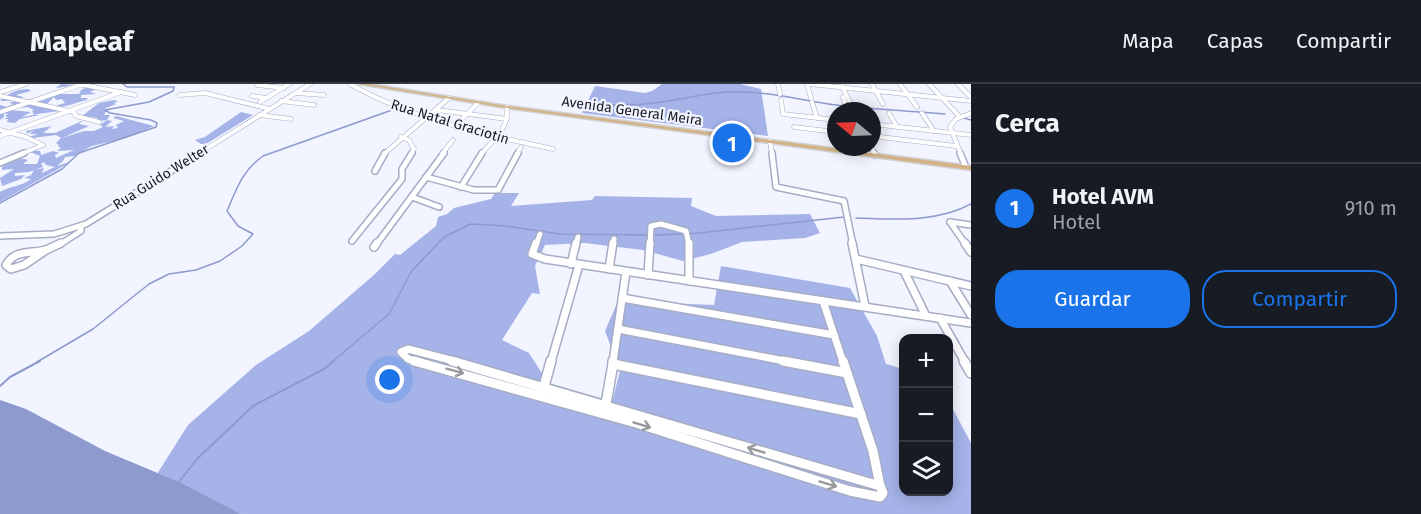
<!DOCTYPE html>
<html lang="es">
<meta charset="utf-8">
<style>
body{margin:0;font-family:"Fira Sans",sans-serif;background:#20242c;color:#f1f3f6}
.controls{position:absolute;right:18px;bottom:18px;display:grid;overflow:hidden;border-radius:12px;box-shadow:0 3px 15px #0003}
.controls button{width:54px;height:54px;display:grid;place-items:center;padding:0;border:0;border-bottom:2px solid #363941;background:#171b24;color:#f1f3f6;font:30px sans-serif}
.compass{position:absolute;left:827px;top:18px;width:54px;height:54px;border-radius:50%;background:#171b24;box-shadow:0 3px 15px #0003;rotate:289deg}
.you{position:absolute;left:390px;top:296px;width:21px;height:21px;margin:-15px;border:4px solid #fff;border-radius:50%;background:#1a73e8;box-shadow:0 0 0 9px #1a73e833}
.badge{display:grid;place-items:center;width:39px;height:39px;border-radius:50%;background:#1a73e8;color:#fff;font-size:20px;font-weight:700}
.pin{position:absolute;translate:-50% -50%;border:3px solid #fff;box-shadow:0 2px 6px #0006}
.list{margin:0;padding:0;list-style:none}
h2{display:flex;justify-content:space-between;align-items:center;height:78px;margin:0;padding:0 24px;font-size:26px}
h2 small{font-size:20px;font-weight:400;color:#9ea1a6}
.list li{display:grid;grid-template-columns:39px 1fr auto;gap:18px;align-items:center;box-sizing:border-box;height:90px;padding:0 24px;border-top:2px solid #363941}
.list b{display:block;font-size:22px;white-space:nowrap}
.list p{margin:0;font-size:20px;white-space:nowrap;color:#9ea1a6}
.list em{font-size:20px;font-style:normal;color:#9ea1a6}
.actions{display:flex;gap:12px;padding:18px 24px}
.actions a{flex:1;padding:14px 0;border:2px solid #1a73e8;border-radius:24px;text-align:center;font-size:21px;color:#1a73e8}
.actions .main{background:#1a73e8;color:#fff}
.icon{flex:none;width:33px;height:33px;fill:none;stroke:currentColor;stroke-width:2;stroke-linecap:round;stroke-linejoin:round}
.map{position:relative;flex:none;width:971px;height:430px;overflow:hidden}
header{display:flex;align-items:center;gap:36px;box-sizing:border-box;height:84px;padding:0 30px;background:#171b24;border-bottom:2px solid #363941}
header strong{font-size:28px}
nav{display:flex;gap:33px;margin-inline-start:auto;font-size:21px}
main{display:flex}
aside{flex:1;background:#171b24}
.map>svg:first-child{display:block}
</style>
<header>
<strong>Mapleaf</strong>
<nav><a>Mapa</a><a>Capas</a><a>Compartir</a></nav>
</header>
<main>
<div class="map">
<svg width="971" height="430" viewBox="0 0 971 430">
<rect width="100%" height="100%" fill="#f2f4ff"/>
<g fill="#a5b3e9">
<path d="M61 0 76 1 60 10H79L81 6 92 0 101 3 90 8 97 10 81 11V14H88L86 16H89C77 17 65 25 52 23L65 19 62 15 56 16 54 13 46 21H41L42 18H35L70 2 56 4Z"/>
<polygon points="662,0 740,0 761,5 768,52 582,29 595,2 645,9 652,7"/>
<path d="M28 5 31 7 16 11 23 13 21 15 30 16 18 23 33 20 60 27 37 30 35 31H40L20 35 15 39 7 38 8 35H4L8 33 5 32 8 30 4 29V33L0 36V29L10 26 31 28 22 33 34 31 32 27 34 26 28 23 0 25V21L7 23 13 20 9 19 14 17H0C6 10 17 5 28 5Z"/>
<path d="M114 16 118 17 114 19 116 20 104 25 107 26 104 31H110L107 36 112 37 105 43 115 42 111 45 118 44 116 41 124 37 113 34 116 32 154 42 126 54 92 62 74 72 65 73 63 77 57 82 69 78 67 80 0 118V108C10 102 23 102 31 95L24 94 31 91 34 86 44 84 42 89 55 83 46 81 44 78 41 80 43 83 29 88 15 89V92L25 91 21 95 2 102 0 94 14 85 2 86V83C11 78 17 72 28 76L23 80H37L40 72 30 68 40 64 36 67H40L41 71 53 67 59 69 55 71 56 74 74 66 57 67 61 64 58 62 59 61 56 59 61 54 56 51 32 54 29 53 38 50H30L34 46 25 51 28 48 25 47 52 42 43 49H55L84 36 79 40 89 42 62 54 84 47H94L103 43 100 41 107 36 99 37 97 34 82 32 99 19Z"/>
<polygon points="241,28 253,31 206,60 201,60 195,56 205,53"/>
<polygon points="495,109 519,109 511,122 592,116 595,112 692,114 691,122 716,132 810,130 820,149 805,154 742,158 711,170 683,177 643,166 584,159 545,161 535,182 540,210 532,209 502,256 529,269 565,325 612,318 620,287 605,247 618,217 714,221 721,182 850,204 877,252 886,280 903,285 904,408 948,408 949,318 971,359 971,430 241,430 157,390 188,341 256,281 309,247 375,190 395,170 400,171 436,142 438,133 447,130 454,124 491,115"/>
</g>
<polygon fill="#8d9ace" points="0,316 26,325 105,367 179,398 241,430 0,430"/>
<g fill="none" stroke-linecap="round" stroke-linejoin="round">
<g stroke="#8d9ace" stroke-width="1.5">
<path d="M588 28C605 17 626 22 645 20 679 17 712 6 745 8 775 9 806 17 836 21 872 25 909 27 945 30"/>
<polyline points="964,34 971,36"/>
<polyline points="0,119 62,85 79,69 156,43 157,39 151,36 110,29 105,26 149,18 173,7 174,3 127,3 123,0"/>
<path d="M856 134C895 135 936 139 971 120"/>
<polyline points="690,150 844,133"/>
<polyline points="654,151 685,150"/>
<path d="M37 278 93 245 149 200 169 190 196 186 220 177 242 162 253 150 238 142 227 127C237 104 242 87 263 72L392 26"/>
<polyline points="332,278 389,230 411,188 444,153 471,140 506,142 560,150 649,151"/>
</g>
<g stroke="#8d9ace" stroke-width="2">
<polyline points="0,302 10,293 40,277"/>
<polyline points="178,399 197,375 253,322 324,285 334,277"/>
</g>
<g stroke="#a6acc4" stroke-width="5">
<g id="minor-far3">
<polyline points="79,0 135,11"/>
<path d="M350 0C409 34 486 51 553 65"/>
<polyline points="778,0 780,10"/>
<polyline points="807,0 811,14"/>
<polyline points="810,0 971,17"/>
<polyline points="872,0 883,20"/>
<polyline points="900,0 917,23"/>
<polyline points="929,0 960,33"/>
<polyline points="958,0 971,13"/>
<polyline points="257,1 284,4"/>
<polyline points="842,2 854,27"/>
<polyline points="0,8 26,0"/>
<polyline points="296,9 324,11"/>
<polyline points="180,11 205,9 270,25"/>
<polyline points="0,12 74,28 76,32 99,38"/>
<polyline points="252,12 267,14"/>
<polyline points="843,13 848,27"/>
<polyline points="781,16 783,30 836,36"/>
<polyline points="281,17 314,21"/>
<polyline points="260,18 289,0"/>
<polyline points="812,18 817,34"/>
<polyline points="437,26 507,35"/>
<polyline points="0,28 83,0"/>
<polyline points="889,29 897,43"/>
<polyline points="922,29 934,47"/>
<polyline points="259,31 291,35"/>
<polyline points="872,40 971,51"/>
<polyline points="456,41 478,19"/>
<polyline points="794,43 836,48"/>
<polyline points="0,46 26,53 43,61"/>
<polyline points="0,52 121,8"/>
<polyline points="872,52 956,62"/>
<polyline points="401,53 409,56 414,65 411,70"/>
<polyline points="770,57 772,70"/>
<polyline points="865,63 868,70"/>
<polyline points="871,63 875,70"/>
<polyline points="21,70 43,61"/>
<polyline points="198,70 310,0"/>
<polyline points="384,70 449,14"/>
<polyline points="442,70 453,56"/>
<path d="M481 70C494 55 509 45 507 23"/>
<polyline points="517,70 521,63"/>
<polyline points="961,70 950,43 956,35 971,29"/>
</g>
</g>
<g stroke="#a6acc4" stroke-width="8">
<g id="minor-far2">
<polyline points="772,69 776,103 844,117 853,161"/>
<polyline points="874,69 875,71"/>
<polyline points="960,69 965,81"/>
<polyline points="0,79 24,69"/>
<polyline points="375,87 385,69"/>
<polyline points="426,93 474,106 498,106 518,69"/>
<polyline points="461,103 482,69"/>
<polyline points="412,113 439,123"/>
<polyline points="950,138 966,161"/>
<polyline points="950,138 971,141"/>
<polyline points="0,152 54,150 86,140 200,69"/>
<polyline points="352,157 402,95 402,85 412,69"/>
<polyline points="59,161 81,147 81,142"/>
<polyline points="376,161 444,69"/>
<polyline points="536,161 540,150"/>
<polyline points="576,161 578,153"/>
<polyline points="613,161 614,155"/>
<polyline points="650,161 651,142 661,140 686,147 689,161"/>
</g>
</g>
<g stroke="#a6acc4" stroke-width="10">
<g id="minor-far1">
<polyline points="536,159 532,170 545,175 971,239"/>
<polyline points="689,159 689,197"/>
<polyline points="852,159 865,222"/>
<polyline points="965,159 971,168"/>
<polyline points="374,163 377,159"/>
<path d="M46 166 24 181 11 185 6 181C15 165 31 170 46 166Z"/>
<polyline points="46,166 61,159"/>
<polyline points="856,175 971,202"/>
<polyline points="571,180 576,159"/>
<polyline points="609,185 613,159"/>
<polyline points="904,187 926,232"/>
<polyline points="648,191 650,159"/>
<polyline points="950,197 971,231"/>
<polyline points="622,214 834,251"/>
<polyline points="823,217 843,278"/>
<polyline points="940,234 965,278"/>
<polyline points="618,245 790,278"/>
<polyline points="419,278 408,275 401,268 408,265 458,278"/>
<polyline points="551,278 579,181"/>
<polyline points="613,278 626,188"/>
</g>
</g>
<g stroke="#a6acc4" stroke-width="12">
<g id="minor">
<polyline points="414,277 636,339 850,407 880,413 883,409 880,402 452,277"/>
<polyline points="613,277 613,280 861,330"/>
<polyline points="783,277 847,289"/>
<polyline points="843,277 873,367 880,402"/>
<polyline points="964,277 971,289"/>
<polyline points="543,306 551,277"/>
<polyline points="605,325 613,280"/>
</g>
</g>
<g stroke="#d1d1d3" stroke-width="3">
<polygon id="major" points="359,0 369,0 507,22 971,82 971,86 507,24"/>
</g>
<use href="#minor-far3" stroke="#fff" stroke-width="4"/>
<use href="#minor-far2" stroke="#fff" stroke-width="5"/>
<use href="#minor-far1" stroke="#fff" stroke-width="7"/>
<use href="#minor" stroke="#fff" stroke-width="9"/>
<use href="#major" fill="#d3b286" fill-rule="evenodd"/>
</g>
<defs><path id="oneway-shaft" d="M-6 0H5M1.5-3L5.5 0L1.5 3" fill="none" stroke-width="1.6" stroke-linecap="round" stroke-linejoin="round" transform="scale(1.5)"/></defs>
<g stroke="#97989c">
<use href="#oneway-shaft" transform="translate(455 287) rotate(15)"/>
<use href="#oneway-shaft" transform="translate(642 341) rotate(17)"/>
<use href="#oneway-shaft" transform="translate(756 366) rotate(-163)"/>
<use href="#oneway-shaft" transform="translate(828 400) rotate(17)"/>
</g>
<g text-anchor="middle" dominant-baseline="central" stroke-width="4.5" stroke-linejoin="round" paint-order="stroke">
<g font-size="14" fill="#171922" stroke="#f2f4ff">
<text transform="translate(632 27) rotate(8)">Avenida General Meira</text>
<text transform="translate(450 38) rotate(17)">Rua Natal Graciotin</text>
<text transform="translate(161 93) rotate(-32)">Rua Guido Welter</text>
</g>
</g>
</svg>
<div class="controls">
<button>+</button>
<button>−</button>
<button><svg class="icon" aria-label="layers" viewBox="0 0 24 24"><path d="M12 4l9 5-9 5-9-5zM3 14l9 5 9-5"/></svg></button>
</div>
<svg class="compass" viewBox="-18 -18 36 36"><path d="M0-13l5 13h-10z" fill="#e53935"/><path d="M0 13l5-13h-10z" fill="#9ea1a6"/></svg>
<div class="you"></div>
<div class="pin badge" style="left:732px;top:59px">1</div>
</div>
<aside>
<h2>Cerca<small></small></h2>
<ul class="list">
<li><span class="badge">1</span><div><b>Hotel AVM</b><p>Hotel</p></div><em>910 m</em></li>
</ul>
<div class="actions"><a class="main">Guardar</a><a>Compartir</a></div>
</aside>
</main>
